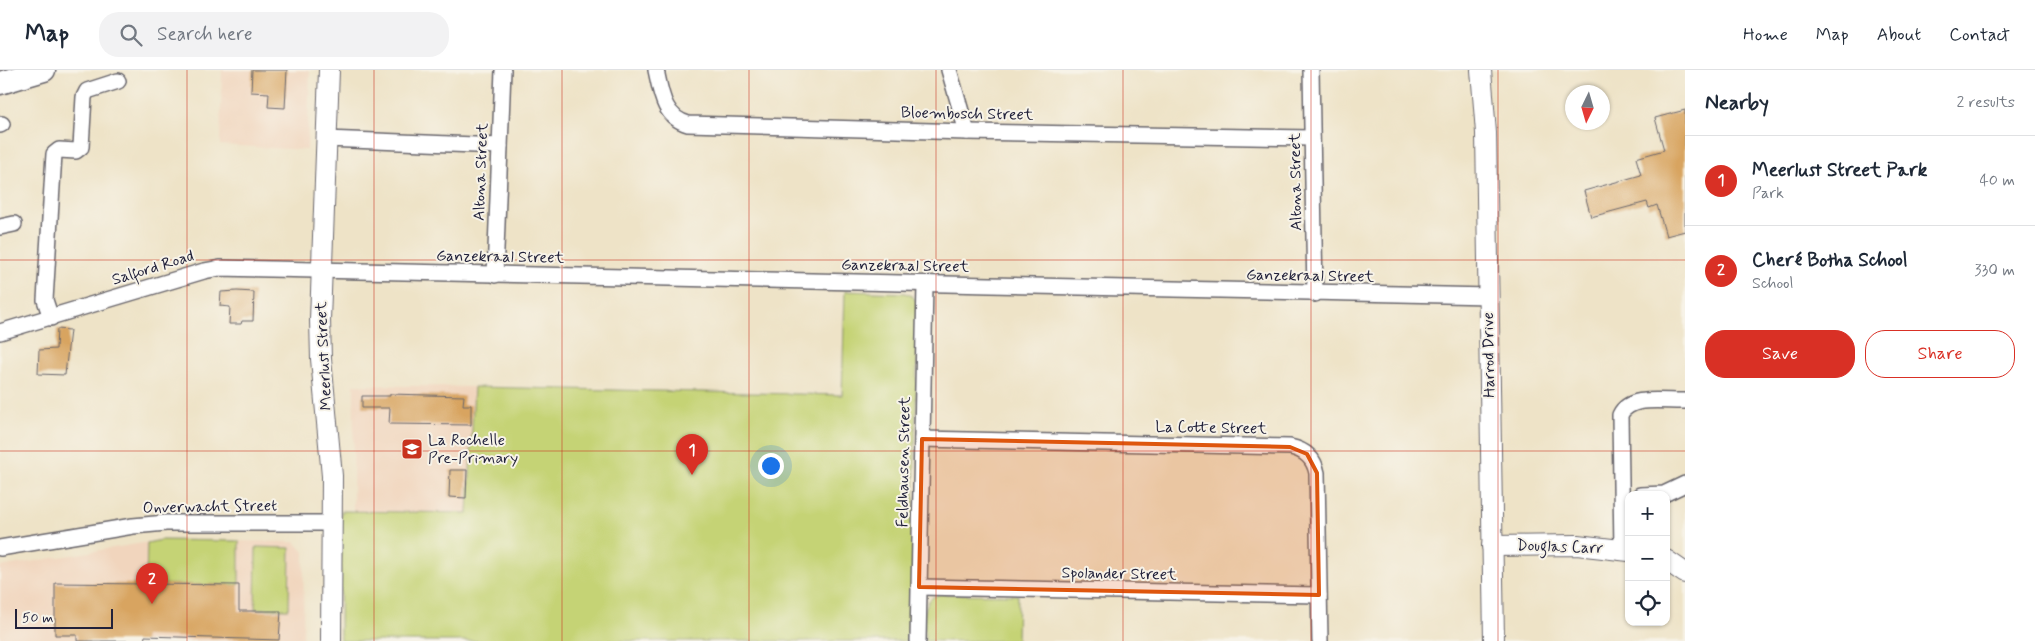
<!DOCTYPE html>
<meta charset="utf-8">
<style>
body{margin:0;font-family:Mynerve,sans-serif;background:#f2f2f3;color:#1f2937}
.controls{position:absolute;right:15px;bottom:15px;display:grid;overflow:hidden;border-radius:10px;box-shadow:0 1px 4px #0004}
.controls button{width:45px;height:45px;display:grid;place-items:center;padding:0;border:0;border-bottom:1px solid #e0e1e3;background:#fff;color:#1f2937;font:25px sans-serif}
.compass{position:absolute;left:1565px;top:15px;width:45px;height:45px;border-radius:50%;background:#fff;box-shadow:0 1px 4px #0004;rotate:185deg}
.scale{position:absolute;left:15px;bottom:12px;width:98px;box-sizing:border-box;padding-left:5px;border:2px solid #22223b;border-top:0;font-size:14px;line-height:18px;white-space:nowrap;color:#22223b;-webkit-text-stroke:4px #f7f3e8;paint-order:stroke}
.you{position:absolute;left:770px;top:395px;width:18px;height:18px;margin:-12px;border:4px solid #fff;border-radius:50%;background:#1a73e8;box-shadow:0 0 0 8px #1a73e833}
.badge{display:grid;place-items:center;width:32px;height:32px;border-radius:50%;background:#d93025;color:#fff;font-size:16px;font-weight:700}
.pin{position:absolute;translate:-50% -41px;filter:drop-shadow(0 1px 2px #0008)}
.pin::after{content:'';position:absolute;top:26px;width:18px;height:15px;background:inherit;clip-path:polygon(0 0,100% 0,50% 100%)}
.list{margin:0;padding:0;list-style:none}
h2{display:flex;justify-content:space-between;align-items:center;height:65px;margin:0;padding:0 20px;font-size:21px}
h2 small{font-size:16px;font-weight:400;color:#747a83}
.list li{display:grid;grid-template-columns:32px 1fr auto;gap:15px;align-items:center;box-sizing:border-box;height:90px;padding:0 20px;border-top:1px solid #e0e1e3}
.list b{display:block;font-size:19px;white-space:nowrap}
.list p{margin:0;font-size:16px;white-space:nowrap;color:#747a83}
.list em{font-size:16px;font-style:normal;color:#747a83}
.actions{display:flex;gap:10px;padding:15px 20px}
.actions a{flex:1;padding:11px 0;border:1px solid #d93025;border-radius:20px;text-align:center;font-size:18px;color:#d93025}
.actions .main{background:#d93025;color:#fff}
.icon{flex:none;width:28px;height:28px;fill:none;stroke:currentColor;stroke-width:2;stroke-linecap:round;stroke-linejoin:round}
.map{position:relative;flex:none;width:1685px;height:571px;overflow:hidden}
header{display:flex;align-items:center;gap:30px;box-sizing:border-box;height:70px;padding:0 25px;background:#fff;border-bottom:1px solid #e0e1e3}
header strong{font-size:24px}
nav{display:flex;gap:28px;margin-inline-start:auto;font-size:18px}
.search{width:350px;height:45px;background:#f2f2f3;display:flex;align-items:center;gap:12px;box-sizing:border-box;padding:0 18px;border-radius:20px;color:#747a83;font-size:19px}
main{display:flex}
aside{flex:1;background:#fff}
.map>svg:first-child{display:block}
</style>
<header>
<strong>Map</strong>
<div class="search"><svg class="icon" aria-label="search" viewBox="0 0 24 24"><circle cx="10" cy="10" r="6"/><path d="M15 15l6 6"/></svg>Search here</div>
<nav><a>Home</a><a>Map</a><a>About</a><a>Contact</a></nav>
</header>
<main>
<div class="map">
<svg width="1685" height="571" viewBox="0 0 1685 571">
<rect width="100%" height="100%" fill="#f7f3e8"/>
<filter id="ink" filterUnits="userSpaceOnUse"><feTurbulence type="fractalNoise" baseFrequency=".02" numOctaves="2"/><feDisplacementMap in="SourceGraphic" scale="10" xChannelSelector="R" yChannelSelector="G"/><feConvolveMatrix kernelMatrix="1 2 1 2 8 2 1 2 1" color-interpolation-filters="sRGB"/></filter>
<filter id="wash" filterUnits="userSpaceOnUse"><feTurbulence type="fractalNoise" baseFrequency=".0096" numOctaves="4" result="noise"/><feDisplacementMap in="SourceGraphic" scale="20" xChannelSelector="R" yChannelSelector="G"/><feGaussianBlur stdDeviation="1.12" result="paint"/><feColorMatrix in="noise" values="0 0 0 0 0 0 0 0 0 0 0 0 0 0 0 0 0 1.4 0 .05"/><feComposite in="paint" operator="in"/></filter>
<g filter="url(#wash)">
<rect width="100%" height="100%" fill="#eee3c7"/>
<g fill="#f1d5bd">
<polygon points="222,0 310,0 307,80 220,75"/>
<polygon points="354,315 474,317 468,443 353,441"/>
<polygon points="161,470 295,472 304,482 303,571 0,571 0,497"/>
</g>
<g fill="#c5d375" stroke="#747a58">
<polygon points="845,221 905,223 912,226 918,233 911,571 340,571 341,441 468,443 474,317 842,325"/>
<polygon points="161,470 239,471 239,515 146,514 147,473"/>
<polygon points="256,477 290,478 289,539 255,539"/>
<path d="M941 524 1018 525 1017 571H925C925 554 919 528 941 524Z"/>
</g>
<g id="blocks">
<g fill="#d8a460">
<polygon points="252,0 287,0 285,38 268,37 269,23 251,22"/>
<polygon points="1685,40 1685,161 1666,166 1657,135 1649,138 1647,132 1591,147 1584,121 1641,105 1636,88 1664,80 1655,48"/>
<polygon points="237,221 254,222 253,251 242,251 241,254 229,254 230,237 220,236 221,222"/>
<polygon points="57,259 70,260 65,305 38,304 39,280 56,279"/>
<polygon points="390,324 464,326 463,335 471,335 471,355 389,354 390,338 362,338 362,326 390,326"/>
<polygon points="450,400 467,400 466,428 449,427"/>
<polygon points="55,513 239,515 239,541 281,541 279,570 145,566 144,571 77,571 77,565 55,565"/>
</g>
</g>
</g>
<g filter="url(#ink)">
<use href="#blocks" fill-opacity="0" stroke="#69666c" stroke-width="1"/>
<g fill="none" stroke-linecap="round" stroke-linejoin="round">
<g stroke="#69666c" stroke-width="18">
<g id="minor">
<path d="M656 0C661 22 663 47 688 54L967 62 1312 68"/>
<polyline points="949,0 967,62"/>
<polyline points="1311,0 1315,224"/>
<polyline points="0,55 2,54"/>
<polyline points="326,69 500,76"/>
<polyline points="0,157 14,154"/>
<polyline points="495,205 503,0"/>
<polyline points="51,248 45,230 54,84 59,80 76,81 81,77 84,27 87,21 118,11"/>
<polyline points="0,262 204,201 220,198 1489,226"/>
<path d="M922 369 1290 377C1305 380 1314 388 1317 403L1320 571"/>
<polyline points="1640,425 1664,424 1685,414"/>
<polyline points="0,478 133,456 166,453 332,453"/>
<path d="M1622 480 1620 345C1630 324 1665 332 1685 331"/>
<polyline points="919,517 1319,525"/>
<polyline points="918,571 925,214"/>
</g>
</g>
<g stroke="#69666c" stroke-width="22">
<g id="tertiary">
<polyline points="329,0 320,250 321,289 332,406 331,571"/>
<polyline points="1481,0 1486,63 1494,571"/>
<polyline points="1492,476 1577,475 1629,481"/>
<polyline points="1666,490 1685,503"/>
</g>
</g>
<g stroke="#69666c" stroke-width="25">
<polyline id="secondary" points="0,13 44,0"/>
</g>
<use href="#minor" stroke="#fff" stroke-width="15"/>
<use href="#tertiary" stroke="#fff" stroke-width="20"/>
<use href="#secondary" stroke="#fff" stroke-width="22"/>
</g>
</g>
<path fill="#de560e" fill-opacity="0.2" stroke="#de560e" stroke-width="4" stroke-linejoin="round" d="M922 369 1290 377 1307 384 1317 403 1319 525 919 517Z"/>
<path fill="none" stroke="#c8321e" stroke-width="1" stroke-opacity="0.55" d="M187 0V571M374 0V571M562 0V571M749 0V571M936 0V571M1123 0V571M1311 0V571M1498 0V571M0 190H1685M0 381H1685"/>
<defs>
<g id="school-square" transform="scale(1.125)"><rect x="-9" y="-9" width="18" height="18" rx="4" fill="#c8321e" stroke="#f7f3e8"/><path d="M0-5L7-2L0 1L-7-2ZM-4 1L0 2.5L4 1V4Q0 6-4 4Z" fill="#fff"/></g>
</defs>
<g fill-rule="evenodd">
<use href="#school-square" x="412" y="379"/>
</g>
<g text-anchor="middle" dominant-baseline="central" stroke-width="4" stroke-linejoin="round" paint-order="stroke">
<g font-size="16" fill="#22223b" stroke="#f7f3e8">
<text transform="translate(967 44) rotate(1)">Bloembosch Street</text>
<text transform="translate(481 102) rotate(-88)">Altona Street</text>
<text transform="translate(1296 112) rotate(-91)">Altona Street</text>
<text transform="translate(500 187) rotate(1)">Ganzekraal Street</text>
<text transform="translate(905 196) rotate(1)">Ganzekraal Street</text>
<text transform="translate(153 198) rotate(-17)">Salford Road</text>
<text transform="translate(1310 206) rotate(1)">Ganzekraal Street</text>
<text transform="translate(1489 285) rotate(-91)">Harrod Drive</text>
<text transform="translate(324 286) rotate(-93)">Meerlust Street</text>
<text transform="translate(1211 358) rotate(1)">La Cotte Street</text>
<text transform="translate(904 392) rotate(-89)">Feldhausen Street</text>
<text transform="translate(210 437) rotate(-1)">Onverwacht Street</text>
<text transform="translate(1560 477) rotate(2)">Douglas Carr</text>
<text transform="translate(1119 504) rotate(1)">Spolander Street</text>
</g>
<g font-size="16" fill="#22223b" stroke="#f7f3e8" text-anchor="start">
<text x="428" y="370">La Rochelle<tspan x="428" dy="18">Pre-Primary</tspan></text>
</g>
</g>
</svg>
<div class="controls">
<button>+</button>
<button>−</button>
<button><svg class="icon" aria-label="locate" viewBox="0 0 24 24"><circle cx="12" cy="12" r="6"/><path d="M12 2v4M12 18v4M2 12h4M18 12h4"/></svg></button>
</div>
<svg class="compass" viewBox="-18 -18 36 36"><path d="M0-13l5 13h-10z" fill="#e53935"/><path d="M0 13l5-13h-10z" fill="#747a83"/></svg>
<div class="scale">50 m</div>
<div class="you"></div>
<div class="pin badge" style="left:692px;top:405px">1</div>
<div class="pin badge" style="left:152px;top:534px">2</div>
</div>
<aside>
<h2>Nearby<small>2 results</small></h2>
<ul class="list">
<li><span class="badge">1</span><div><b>Meerlust Street Park</b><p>Park</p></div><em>40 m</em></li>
<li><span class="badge">2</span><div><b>Cheré Botha School</b><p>School</p></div><em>330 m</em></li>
</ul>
<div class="actions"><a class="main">Save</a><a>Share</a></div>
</aside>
</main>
